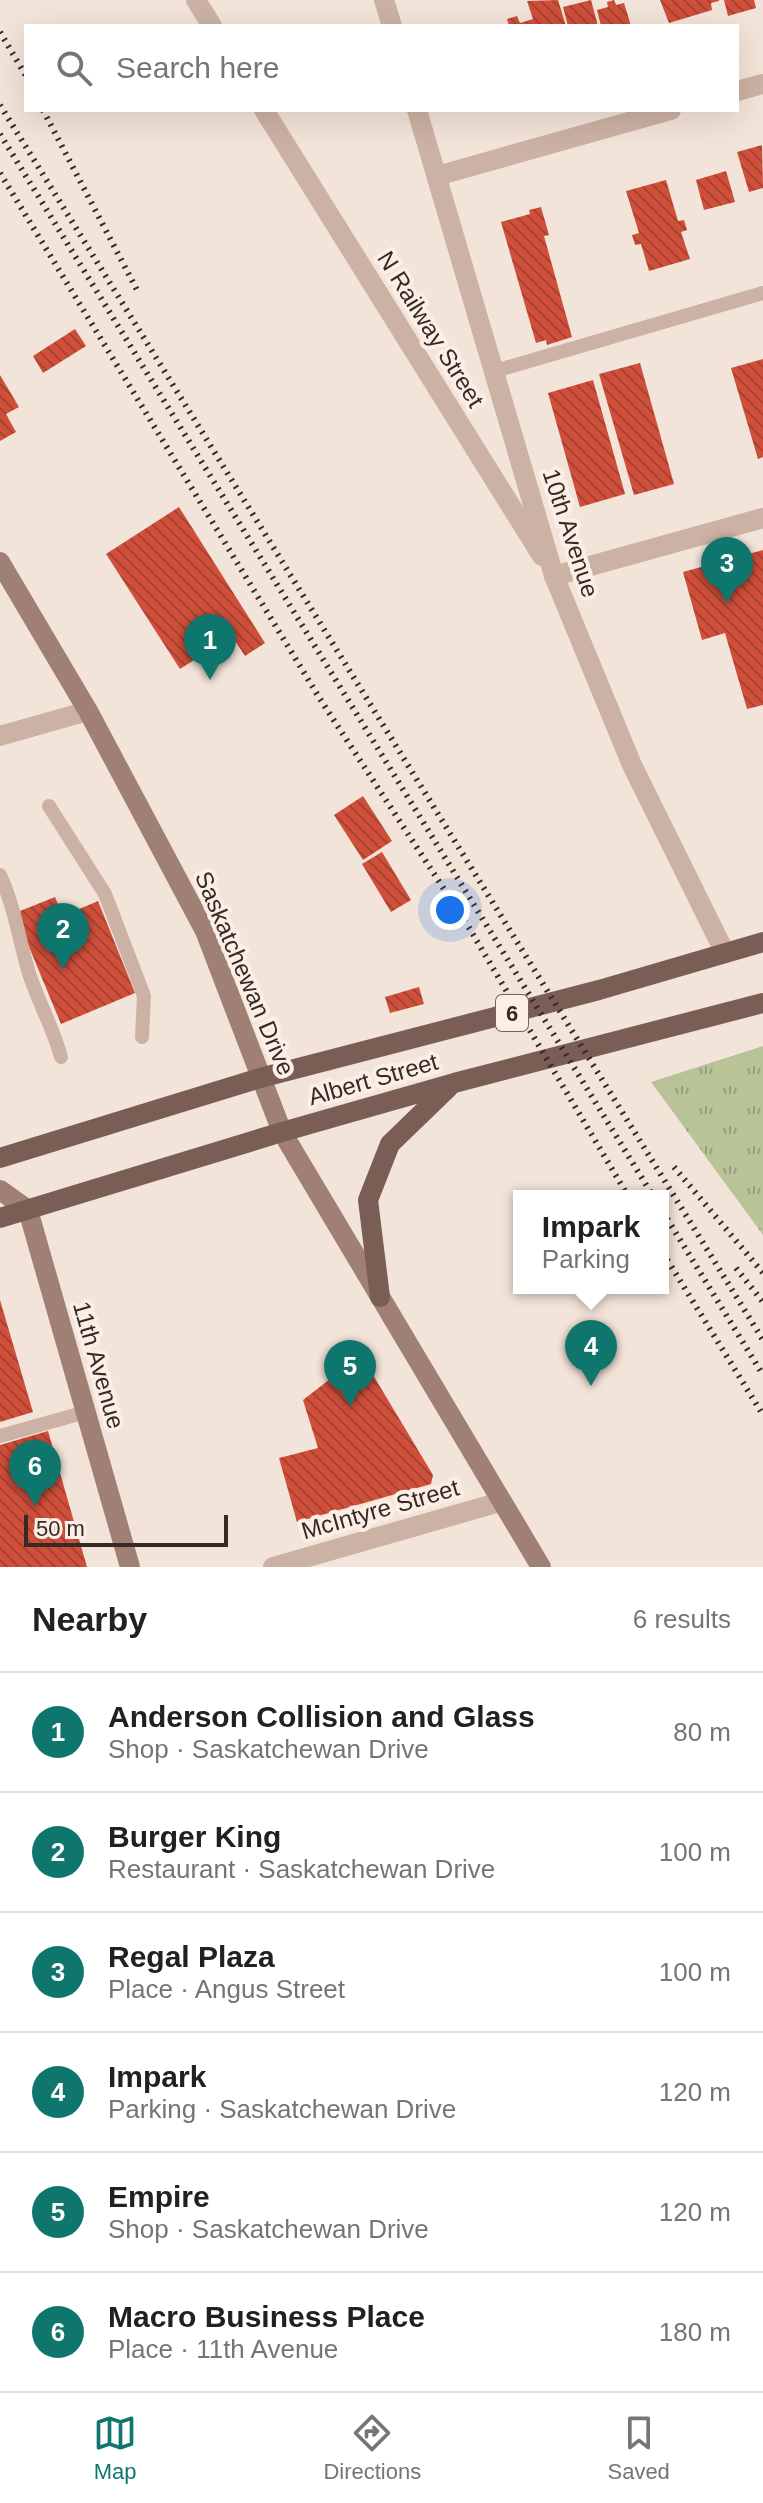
<!DOCTYPE html>
<meta charset="utf-8">
<style>
body{margin:0;font-family:Arial,sans-serif;background:#f6f6f6;color:#202124}
.scale{position:absolute;left:24px;bottom:20px;width:204px;box-sizing:border-box;padding-left:8px;border:4px solid #372926;border-top:0;font-size:22px;line-height:28px;white-space:nowrap;color:#372926;-webkit-text-stroke:6px #faeee5;paint-order:stroke}
.you{position:absolute;left:450px;top:910px;width:28px;height:28px;margin:-20px;border:6px solid #fff;border-radius:50%;background:#1a73e8;box-shadow:0 0 0 12px #1a73e833}
.badge{display:grid;place-items:center;width:52px;height:52px;border-radius:50%;background:#0f766e;color:#fff;font-size:26px;font-weight:700}
.pin{position:absolute;translate:-50% -66px;filter:drop-shadow(0 2px 4px #0008)}
.pin::after{content:'';position:absolute;top:42px;width:28px;height:24px;background:inherit;clip-path:polygon(0 0,100% 0,50% 100%)}
.popup{position:absolute;left:513px;top:1190px;width:156px;height:104px;box-sizing:border-box;display:grid;place-content:center;border-radius:0px;background:#fff;filter:drop-shadow(0 2px 6px #0005);font-size:26px;white-space:nowrap;color:#757577}
.popup b{font-size:30px;color:#202124}
.popup::after{content:'';position:absolute;left:50%;top:100%;margin-left:-16px;border:16px solid transparent;border-top-color:#fff}
.list{margin:0;padding:0;list-style:none}
h2{display:flex;justify-content:space-between;align-items:center;height:104px;margin:0;padding:0 32px;font-size:34px}
h2 small{font-size:26px;font-weight:400;color:#757577}
.list li{display:grid;grid-template-columns:52px 1fr auto;gap:24px;align-items:center;box-sizing:border-box;height:120px;padding:0 32px;border-top:2px solid #e0e0e0}
.list b{display:block;font-size:30px;white-space:nowrap}
.list p{margin:0;font-size:26px;white-space:nowrap;color:#757577}
.list em{font-size:26px;font-style:normal;color:#757577}
.icon{flex:none;width:44px;height:44px;fill:none;stroke:currentColor;stroke-width:2;stroke-linecap:round;stroke-linejoin:round}
.map{position:relative;flex:none;width:763px;height:1567px;overflow:hidden}
.search{position:absolute;background:#fff;box-shadow:0 8px 32px #0002;left:24px;right:24px;top:24px;height:88px;display:flex;align-items:center;gap:20px;box-sizing:border-box;padding:0 28px;border-radius:0px;color:#757577;font-size:30px}
.sheet{height:824px;background:#fff}
nav{display:flex;justify-content:space-around;align-items:center;box-sizing:border-box;height:112px;border-top:2px solid #e0e0e0;background:#fff;font-size:22px;color:#757577}
nav a{display:grid;justify-items:center;gap:4px}
nav .on{color:#0f766e}
.map>svg:first-child{display:block}
</style>
<div class="map">
<svg width="763" height="1567" viewBox="0 0 763 1567">
<defs>
<pattern id="grass-tufts" width="24" height="20" patternUnits="userSpaceOnUse" patternTransform="scale(2)"><rect width="24" height="20" fill="#b9c398"/><path d="M3 7l-1-3M5 7V3M7 7l1-3M15 17l-1-3M17 17v-4M19 17l1-3" fill="none" stroke="#979e7c"/></pattern>
<pattern id="building-back-hatch" width="6" height="6" patternUnits="userSpaceOnUse" patternTransform="scale(2)"><rect width="6" height="6" fill="#cf4f3b"/><path d="M-1 5l2 2M0 0l6 6M5-1l2 2" fill="none" stroke="#a94231"/></pattern>
</defs>
<rect width="100%" height="100%" fill="#f3e4d9"/>
<polygon fill="url(#grass-tufts)" points="763,1046 763,1235 651,1082"/>
<g fill="url(#building-back-hatch)">
<polygon points="558,0 566,26 509,26 507,19 517,16 520,23 533,19 527,1"/>
<polygon points="591,0 598,26 568,26 563,7"/>
<polygon points="614,0 616,5 624,3 631,26 601,26 597,10 608,7 607,2"/>
<polygon points="660,0 719,0 719,1 711,3 712,10 669,23"/>
<polygon points="724,0 754,0 756,8 728,16"/>
<polygon points="762,145 763,188 749,192 737,152"/>
<polygon points="726,171 735,202 704,210 696,180"/>
<polygon points="666,180 678,221 684,220 687,230 681,232 690,259 649,271 641,244 635,245 632,235 639,233 626,191"/>
<polygon points="541,207 549,235 544,236 572,337 547,345 546,340 536,343 501,222 530,214 529,210"/>
<polygon points="75,329 86,346 43,373 33,356"/>
<polygon points="763,359 763,457 758,459 731,368"/>
<polygon points="640,363 674,484 634,495 599,374"/>
<polygon points="0,375 19,407 6,414 16,432 0,441"/>
<polygon points="593,380 625,494 580,507 548,393"/>
<polygon points="179,507 265,643 245,656 232,636 180,669 106,554"/>
<polygon points="763,550 763,705 747,709 725,633 702,640 683,572"/>
<polygon points="363,796 392,841 363,860 334,815"/>
<polygon points="382,852 411,900 391,912 362,864"/>
<polygon points="55,897 63,916 98,901 135,993 61,1024 15,913"/>
<polygon points="419,987 424,1004 390,1013 385,997"/>
<polygon points="0,1300 33,1412 0,1422"/>
<polygon points="361,1355 433,1475 431,1484 297,1522 279,1458 318,1448 303,1400"/>
<polygon points="48,1431 87,1567 0,1567 0,1445"/>
</g>
<g fill="none" stroke-linecap="round" stroke-linejoin="round">
<g stroke="#ccb2a4" stroke-width="14">
<polyline points="495,371 763,293"/>
<polyline points="49,806 105,894 144,996 142,1037"/>
<path d="M0 875C14 906 19 938 28 970 37 1000 53 1027 61 1057"/>
<polyline points="0,1436 86,1412"/>
</g>
<g stroke="#ccb2a4" stroke-width="20">
<polyline points="196,0 212,26"/>
<polyline points="384,0 392,26"/>
<polyline points="737,91 763,84"/>
<polyline points="264,110 542,556"/>
<polyline points="417,110 554,576 632,765 725,953"/>
<polyline points="437,176 671,110"/>
<polyline points="554,576 763,518"/>
<polyline points="0,736 88,711"/>
<polyline points="273,1567 500,1502"/>
</g>
<g stroke="#a08075" stroke-width="20">
<polyline points="0,562 88,711 205,931 282,1132 541,1567"/>
<polyline points="0,1190 28,1210 130,1567"/>
</g>
<g stroke="#7a5e56" stroke-width="20">
<polyline points="0,1158 260,1078 599,990 763,942"/>
<polyline points="0,1218 282,1132 454,1083 763,1003"/>
<polyline points="380,1297 368,1200 390,1144 449,1087"/>
</g>
<g stroke="#372926" stroke-width="6" stroke-dasharray="2 6" stroke-linecap="butt">
<polyline points="0,32 26,76"/>
<polyline points="0,105 763,1340"/>
<polyline points="43,110 138,292"/>
<polyline points="0,134 653,1196"/>
<polyline points="0,173 320,699 468,926 628,1196"/>
<polyline points="674,1167 763,1273"/>
<polyline points="663,1212 763,1375"/>
<polyline points="663,1253 763,1415"/>
<polyline points="736,1268 763,1302"/>
</g>
</g>
<g text-anchor="middle" dominant-baseline="central" stroke-width="8" stroke-linejoin="round" paint-order="stroke">
<rect fill="#faeee5" stroke="#72645f" stroke-width="2" x="496" y="995" width="32" height="36" rx="6"/>
<g font-size="22" font-weight="bold" fill="#372926">
<text x="512" y="1013">6</text>
</g>
<g font-size="24" fill="#372926" stroke="#faeee5">
<text transform="translate(431 329) rotate(58)">N Railway Street</text>
<text transform="translate(571 533) rotate(72)">10th Avenue</text>
<text transform="translate(245 973) rotate(67)">Saskatchewan Drive</text>
<text transform="translate(373 1079) rotate(-16)">Albert Street</text>
<text transform="translate(99 1365) rotate(74)">11th Avenue</text>
<text transform="translate(380 1509) rotate(-16)">McIntyre Street</text>
</g>
</g>
</svg>
<div class="scale">50 m</div>
<div class="you"></div>
<div class="pin badge" style="left:210px;top:680px">1</div>
<div class="pin badge" style="left:63px;top:969px">2</div>
<div class="pin badge" style="left:727px;top:603px">3</div>
<div class="pin badge" style="left:591px;top:1386px">4</div>
<div class="popup"><b>Impark</b>Parking</div>
<div class="pin badge" style="left:350px;top:1406px">5</div>
<div class="pin badge" style="left:35px;top:1506px">6</div>
<div class="search"><svg class="icon" aria-label="search" viewBox="0 0 24 24"><circle cx="10" cy="10" r="6"/><path d="M15 15l6 6"/></svg>Search here</div>
</div>
<section class="sheet">
<h2>Nearby<small>6 results</small></h2>
<ul class="list">
<li><span class="badge">1</span><div><b>Anderson Collision and Glass</b><p>Shop · Saskatchewan Drive</p></div><em>80 m</em></li>
<li><span class="badge">2</span><div><b>Burger King</b><p>Restaurant · Saskatchewan Drive</p></div><em>100 m</em></li>
<li><span class="badge">3</span><div><b>Regal Plaza</b><p>Place · Angus Street</p></div><em>100 m</em></li>
<li><span class="badge">4</span><div><b>Impark</b><p>Parking · Saskatchewan Drive</p></div><em>120 m</em></li>
<li><span class="badge">5</span><div><b>Empire</b><p>Shop · Saskatchewan Drive</p></div><em>120 m</em></li>
<li><span class="badge">6</span><div><b>Macro Business Place</b><p>Place · 11th Avenue</p></div><em>180 m</em></li>
</ul>
</section>
<nav>
<a class="on"><svg class="icon" aria-label="map" viewBox="0 0 24 24"><path d="M3 6l6-2 6 2 6-2v14l-6 2-6-2-6 2zM9 4v14M15 6v14"/></svg>Map</a>
<a><svg class="icon" aria-label="directions" viewBox="0 0 24 24"><path d="M12 3l9 9-9 9-9-9zM9 14v-3h6M13 9l2 2-2 2"/></svg>Directions</a>
<a><svg class="icon" aria-label="saved" viewBox="0 0 24 24"><path d="M7 4h10v16l-5-4-5 4z"/></svg>Saved</a>
</nav>
